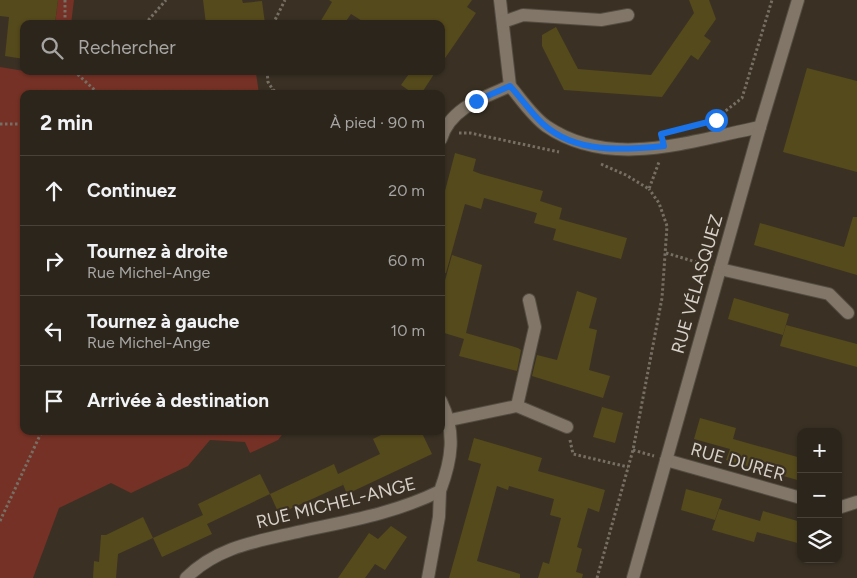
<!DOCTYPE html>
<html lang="fr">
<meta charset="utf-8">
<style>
body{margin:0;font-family:Figtree,sans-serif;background:#342d24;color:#f1f3f6}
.controls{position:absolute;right:15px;bottom:15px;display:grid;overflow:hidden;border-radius:10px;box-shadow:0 1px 4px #0004}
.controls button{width:45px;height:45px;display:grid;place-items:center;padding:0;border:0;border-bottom:1px solid #48423a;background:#2c251b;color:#f1f3f6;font:25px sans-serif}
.stop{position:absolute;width:15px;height:15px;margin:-11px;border:4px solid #1a73e8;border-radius:50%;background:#fff}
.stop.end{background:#1a73e8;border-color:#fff;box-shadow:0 1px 5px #0008}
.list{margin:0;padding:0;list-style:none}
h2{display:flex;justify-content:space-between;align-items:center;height:65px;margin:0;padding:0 20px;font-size:21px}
h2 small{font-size:16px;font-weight:400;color:#a6a5a3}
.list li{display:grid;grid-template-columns:32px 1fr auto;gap:15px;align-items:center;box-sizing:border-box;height:70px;padding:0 20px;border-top:1px solid #48423a}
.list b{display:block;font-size:19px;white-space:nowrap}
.list p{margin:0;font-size:16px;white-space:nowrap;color:#a6a5a3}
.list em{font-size:16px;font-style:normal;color:#a6a5a3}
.icon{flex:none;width:28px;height:28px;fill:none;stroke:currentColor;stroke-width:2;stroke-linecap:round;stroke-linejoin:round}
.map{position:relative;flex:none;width:857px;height:578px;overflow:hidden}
.search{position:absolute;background:#2c251b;box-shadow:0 1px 4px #0004;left:20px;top:20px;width:425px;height:55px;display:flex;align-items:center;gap:12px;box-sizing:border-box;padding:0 18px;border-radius:10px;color:#a6a5a3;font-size:19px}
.panel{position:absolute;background:#2c251b;box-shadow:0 1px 4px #0004;left:20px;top:90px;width:425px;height:345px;border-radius:10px}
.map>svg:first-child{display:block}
</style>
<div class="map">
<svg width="857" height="578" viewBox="0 0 857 578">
<rect width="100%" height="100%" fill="#3a3124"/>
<g fill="#753125">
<polygon points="58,0 74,0 71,24 55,24"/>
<polygon points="0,67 24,71 256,73 259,94 24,94 24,431 285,431 278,440 250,453 245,442 210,440 188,466 131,493 111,483 59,508 33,578 0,578"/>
</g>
<g fill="#554a1b">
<polygon points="0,0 58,0 55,23 32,20 32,24 24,24 24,59 5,56 9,17 0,16"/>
<polygon points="203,0 242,0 243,3 262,1 265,24 206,24"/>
<polygon points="329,0 472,0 467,7 476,13 441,64 441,24 367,24 351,14 344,24 319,24 332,2"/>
<polygon points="689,0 709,0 716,19 704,36 711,41 698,60 691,55 662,97 564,90 542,46 542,35 556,27 578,69 651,75 694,13"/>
<polygon points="807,68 857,81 857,172 783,152"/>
<polygon points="411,71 436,71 421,94 414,94 401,85"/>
<polygon points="455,153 476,159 473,171 481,174 543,191 540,201 562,208 557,228 559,219 627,238 621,259 553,240 556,229 534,223 537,213 484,198 481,209 465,204 446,273 441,272 441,206"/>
<polygon points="853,217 857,217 857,275 754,245 760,223 844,247"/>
<polygon points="452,255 482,265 466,333 518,348 521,350 517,371 459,356 464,339 441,332 441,295"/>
<polygon points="577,291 597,298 589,328 597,330 589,370 610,376 603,398 532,376 537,355 557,360"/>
<polygon points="734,298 789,314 783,335 728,319"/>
<polygon points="786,325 857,344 857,367 780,346"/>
<polygon points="602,407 623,413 615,443 593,437"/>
<polygon points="700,418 736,428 733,439 801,458 801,481 726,460 730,449 694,439"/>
<polygon points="389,431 421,431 432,454 347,494 342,482 343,485 279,514 270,494 334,464 338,474 380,454 373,439"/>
<polygon points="474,438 542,458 538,471 605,490 599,512 588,508 577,547 582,549 576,572 583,574 582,578 538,578 543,562 549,564 561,518 550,515 554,499 509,486 508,490 497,486 477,561 520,574 520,578 449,578 481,464 468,460"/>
<polygon points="260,474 270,494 207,524 212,534 162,557 153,538 203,515 198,504"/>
<polygon points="686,489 722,499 715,520 681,510"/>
<polygon points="719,509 760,521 763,511 801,522 801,544 757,532 754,542 712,530"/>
<polygon points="143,517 153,538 118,554 116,578 93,578 94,561 99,562 101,535 106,535"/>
<polygon points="391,526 407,537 385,570 375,564 365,578 338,578 369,533 378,539"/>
</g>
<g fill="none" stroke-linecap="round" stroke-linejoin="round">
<g stroke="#544c41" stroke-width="14">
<g id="minor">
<polyline points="500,0 510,86"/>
<polyline points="503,22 523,15 601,20 628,15"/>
<path d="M510 86C521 99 532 116 546 126 610 170 690 141 760 127"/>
<path d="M441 139C450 108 483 98 510 86"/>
<polyline points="720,269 829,294 848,313"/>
<polyline points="517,406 567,427"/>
<polyline points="450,420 517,406 535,327 529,300"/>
<polyline points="666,460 801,498"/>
<polyline points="838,508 857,502"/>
<path d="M186 578C216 548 253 542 293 533 342 522 394 514 440 491 452 459 456 432 441 401"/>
<polyline points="428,578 439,517 440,491"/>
</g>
</g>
<g stroke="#544c41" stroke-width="14">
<polyline id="tertiary" points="633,578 760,127 798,0"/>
</g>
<g stroke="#776f64" stroke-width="3" stroke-dasharray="2.5 2.5" stroke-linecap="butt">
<polyline points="65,0 65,24"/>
<polyline points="145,24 166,0"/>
<polyline points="273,24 285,0"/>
<polyline points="74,71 99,94"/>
<polyline points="267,71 268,82 273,90 286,94"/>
<polyline points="268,94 273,90"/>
<polyline points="714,120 742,98 772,0"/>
<polyline points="0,124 24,124"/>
<polyline points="459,133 470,133 559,152"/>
<polyline points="601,164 626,175 649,189 659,162"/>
<polyline points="666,253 706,265"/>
<polyline points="570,440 573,454 628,467"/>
<polyline points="633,450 654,456"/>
<polyline points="0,521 42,431"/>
<polyline points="597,578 633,450 662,298 667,226 659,203 649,189"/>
</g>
<use href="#minor" stroke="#817668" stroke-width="12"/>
<use href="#tertiary" stroke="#817668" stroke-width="12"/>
</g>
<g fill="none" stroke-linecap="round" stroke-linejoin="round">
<path stroke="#1a73e8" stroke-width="6" d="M476 101 510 86C521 98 531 113 543 124 576 154 623 150 664 146L661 134 716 120"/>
</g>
<g text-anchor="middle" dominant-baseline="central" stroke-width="4.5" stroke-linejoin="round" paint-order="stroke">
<g font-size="18" fill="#d7d1c9" stroke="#3a3124">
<text transform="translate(697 284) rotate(-74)">RUE VÉLASQUEZ</text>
<text transform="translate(738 462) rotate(16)">RUE DURER</text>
<text transform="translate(336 503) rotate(-14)">RUE MICHEL-ANGE</text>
</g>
</g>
</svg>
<div class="controls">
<button>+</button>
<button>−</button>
<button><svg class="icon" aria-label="layers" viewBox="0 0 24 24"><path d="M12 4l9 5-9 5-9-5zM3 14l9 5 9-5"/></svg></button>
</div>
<div class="stop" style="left:716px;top:120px"></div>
<div class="stop end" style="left:476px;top:101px"></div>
<div class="search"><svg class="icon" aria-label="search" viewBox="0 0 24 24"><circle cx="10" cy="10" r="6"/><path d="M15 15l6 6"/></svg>Rechercher</div>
<section class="panel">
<h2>2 min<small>À pied · 90 m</small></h2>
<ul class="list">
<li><svg class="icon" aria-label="ahead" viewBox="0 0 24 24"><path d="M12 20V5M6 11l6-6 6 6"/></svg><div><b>Continuez</b></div><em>20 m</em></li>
<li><svg class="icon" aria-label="right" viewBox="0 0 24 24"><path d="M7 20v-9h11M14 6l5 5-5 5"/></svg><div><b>Tournez à droite</b><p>Rue Michel-Ange</p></div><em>60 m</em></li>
<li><svg class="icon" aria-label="left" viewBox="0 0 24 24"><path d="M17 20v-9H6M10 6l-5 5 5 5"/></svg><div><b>Tournez à gauche</b><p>Rue Michel-Ange</p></div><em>10 m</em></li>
<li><svg class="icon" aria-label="arrive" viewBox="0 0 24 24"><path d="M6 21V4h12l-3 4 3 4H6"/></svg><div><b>Arrivée à destination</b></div></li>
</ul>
</section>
</div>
